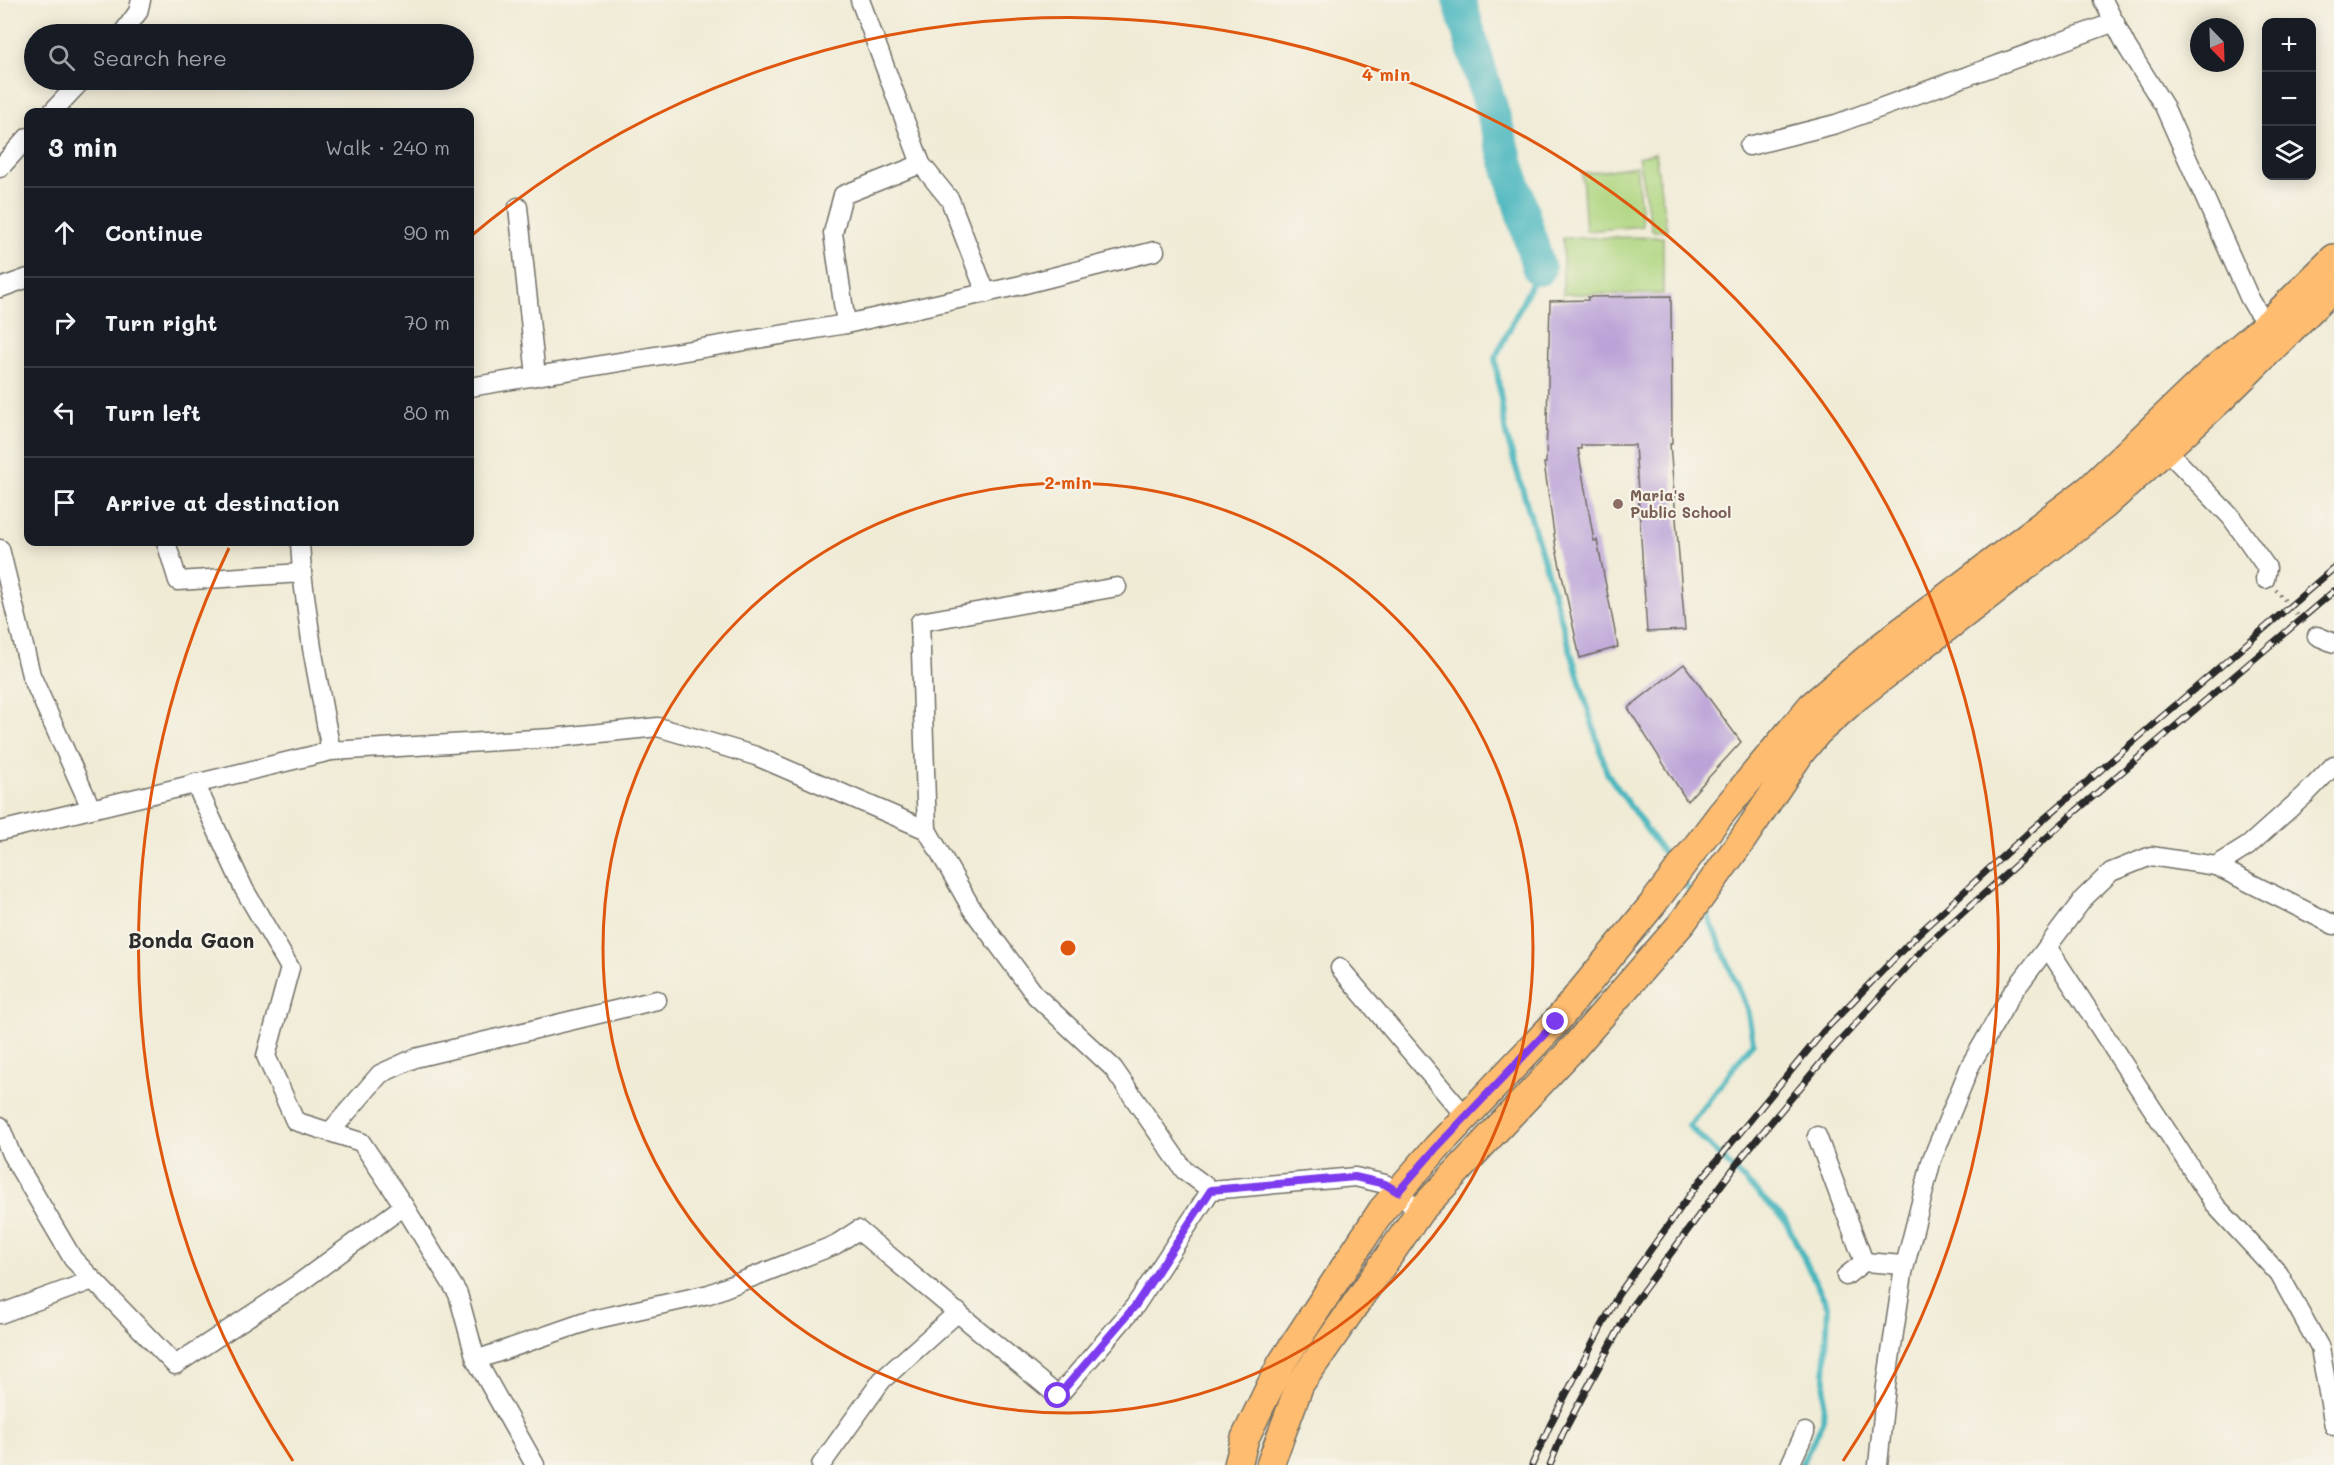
<!DOCTYPE html>
<meta charset="utf-8">
<style>
body{margin:0;font-family:Mali,sans-serif;background:#242831;color:#f1f3f6}
.controls{position:absolute;right:18px;top:18px;display:grid;overflow:hidden;border-radius:12px;box-shadow:0 3px 15px #0003}
.controls button{width:54px;height:54px;display:grid;place-items:center;padding:0;border:0;border-bottom:2px solid #363941;background:#171b24;color:#f1f3f6;font:30px sans-serif}
.compass{position:absolute;left:2190px;top:18px;width:54px;height:54px;border-radius:50%;background:#171b24;box-shadow:0 3px 15px #0003;rotate:157deg}
.stop{position:absolute;width:18px;height:18px;margin:-14px;border:4px solid #7c3aed;border-radius:50%;background:#fff}
.stop.end{background:#7c3aed;border-color:#fff;box-shadow:0 2px 6px #0008}
.list{margin:0;padding:0;list-style:none}
h2{display:flex;justify-content:space-between;align-items:center;height:78px;margin:0;padding:0 24px;font-size:26px}
h2 small{font-size:20px;font-weight:400;color:#9ea1a6}
.list li{display:grid;grid-template-columns:39px 1fr auto;gap:18px;align-items:center;box-sizing:border-box;height:90px;padding:0 24px;border-top:2px solid #363941}
.list b{display:block;font-size:22px;white-space:nowrap}
.list em{font-size:20px;font-style:normal;color:#9ea1a6}
.icon{flex:none;width:33px;height:33px;fill:none;stroke:currentColor;stroke-width:2;stroke-linecap:round;stroke-linejoin:round}
.map{position:relative;flex:none;width:2334px;height:1465px;overflow:hidden}
.search{position:absolute;background:#171b24;box-shadow:0 3px 15px #0003;left:24px;top:24px;width:450px;height:66px;display:flex;align-items:center;gap:15px;box-sizing:border-box;padding:0 21px;border-radius:33px;color:#9ea1a6;font-size:22px}
.panel{position:absolute;background:#171b24;box-shadow:0 3px 15px #0003;left:24px;top:108px;width:450px;height:438px;border-radius:12px}
.map>svg:first-child{display:block}
</style>
<div class="map">
<svg width="2334" height="1465" viewBox="0 0 2334 1465">
<rect width="100%" height="100%" fill="#f7f3e8"/>
<filter id="ink" filterUnits="userSpaceOnUse"><feTurbulence type="fractalNoise" baseFrequency=".0167" numOctaves="2"/><feDisplacementMap in="SourceGraphic" scale="12" xChannelSelector="R" yChannelSelector="G"/><feConvolveMatrix kernelMatrix="1 2 1 2 8 2 1 2 1" color-interpolation-filters="sRGB"/></filter>
<filter id="wash" filterUnits="userSpaceOnUse"><feTurbulence type="fractalNoise" baseFrequency=".008" numOctaves="4" result="noise"/><feDisplacementMap in="SourceGraphic" scale="24" xChannelSelector="R" yChannelSelector="G"/><feGaussianBlur stdDeviation="1.35" result="paint"/><feColorMatrix in="noise" values="0 0 0 0 0 0 0 0 0 0 0 0 0 0 0 0 0 1.4 0 .05"/><feComposite in="paint" operator="in"/></filter>
<g filter="url(#wash)">
<rect width="100%" height="100%" fill="#f0ebd5"/>
<g fill="#aed57f" stroke="#6c8055" stroke-width="1.5">
<polygon points="1655,153 1667,230 1652,231 1638,157"/>
<polygon points="1636,166 1643,226 1586,231 1582,174"/>
<polygon points="1663,237 1663,294 1563,294 1563,238"/>
</g>
<g fill="none" stroke-linecap="round" stroke-linejoin="round">
<g stroke="#46b6be" stroke-width="6">
<polyline points="1539,269 1495,358 1506,434 1607,773 1673,867"/>
<polyline points="1681,878 1694,896"/>
<polyline points="1702,907 1708,916 1747,1008 1753,1042 1689,1126 1785,1220 1828,1307 1823,1422 1801,1465"/>
</g>
<polyline stroke="#46b6be" stroke-width="34" points="1459,0 1539,269"/>
</g>
<g id="blocks">
<g fill="#bba3d8">
<polygon points="1671,296 1672,444 1670,444 1685,630 1647,632 1635,445 1581,445 1581,449 1578,449 1594,541 1597,540 1618,647 1580,658 1556,548 1544,463 1546,463 1550,301 1588,300 1588,297"/>
<polygon points="1684,664 1741,742 1687,801 1628,708"/>
</g>
</g>
</g>
<g filter="url(#ink)">
<use href="#blocks" fill-opacity="0" stroke="#706e66" stroke-width="1.5"/>
<g fill="none" stroke-linecap="round" stroke-linejoin="round">
<g stroke="#706e66" stroke-width="21">
<g id="street">
<polyline points="860,0 921,164 950,200 986,293"/>
<polyline points="2103,0 2127,47 2164,106 2249,297 2257,311 2276,330"/>
<polyline points="122,34 138,12 141,0"/>
<polyline points="52,112 82,80"/>
<polyline points="1749,146 1836,124 2115,22"/>
<polyline points="0,168 28,137"/>
<polyline points="518,207 536,376"/>
<polyline points="0,288 28,278"/>
<polyline points="846,324 833,233 843,195 921,164"/>
<polyline points="470,387 846,324 1021,285 1155,251"/>
<polyline points="2168,449 2177,461 2231,517 2267,568 2265,579"/>
<polyline points="166,542 178,581 302,573 312,648 331,751"/>
<polyline points="300,542 302,573"/>
<polyline points="0,549 31,675 91,808"/>
<polyline points="2317,636 2334,643"/>
<polyline points="195,783 244,889 290,968 266,1056 295,1121 361,1142 404,1206"/>
<polyline points="927,830 920,622 1117,587"/>
<polyline points="0,831 331,751 552,738 658,727 756,756 927,830 972,909 1036,996 1113,1068 1184,1170 1211,1190 1355,1177 1385,1184 1420,1211"/>
<polyline points="2216,866 2334,925"/>
<polyline points="2048,948 2215,1205 2279,1274 2320,1348 2334,1426"/>
<polyline points="1340,968 1466,1117"/>
<polyline points="0,1126 11,1154 73,1259 175,1365 298,1284 404,1206 458,1294 476,1360 588,1321 709,1294 835,1245 858,1230 1058,1396 1135,1306 1211,1190"/>
<polyline points="330,1132 380,1074 415,1058 657,1000"/>
<polyline points="1817,1136 1864,1262"/>
<polyline points="1846,1276 1864,1262 1904,1265"/>
<polyline points="0,1314 93,1280"/>
<polyline points="476,1360 535,1465"/>
<polyline points="821,1465 882,1380 958,1312"/>
<polyline points="1790,1465 1805,1432"/>
<polyline points="1878,1465 1886,1386 1903,1273 1932,1159 1971,1064 2011,995 2084,898 2111,872 2151,856 2216,866 2248,846 2305,795 2334,765"/>
</g>
</g>
<g stroke="#706e66" stroke-width="30">
<g id="primary">
<polyline points="1238,1465 1245,1438 1281,1364 1382,1210 1437,1147 1556,1022 1652,905 1721,814 1811,706 1883,645 2089,489 2208,375 2268,323 2334,258"/>
<polyline points="1270,1465 1300,1384 1420,1211 1576,1045 1682,923 1743,839 1802,751 1818,732 1857,697 2104,506 2220,400 2334,287"/>
</g>
</g>
<polyline stroke="#706e66" stroke-width="4" stroke-dasharray="1.5 4.5" stroke-linecap="butt" points="2276,590 2306,625"/>
<use href="#street" stroke="#fff" stroke-width="18"/>
<use href="#primary" stroke="#fdbc6f" stroke-width="27"/>
<g stroke="#2b2b2b" stroke-width="7">
<g id="rail">
<polyline points="1532,1465 1551,1423 1618,1295 1700,1181 1823,1032 1918,934 2029,832 2334,568"/>
<polyline points="1550,1465 1563,1433 1631,1307 1742,1157 1829,1053 1927,945 2076,811 2334,591"/>
</g>
</g>
<use href="#rail" stroke="#f7f3e8" stroke-width="4.5" stroke-dasharray="14" stroke-linecap="butt"/>
</g>
</g>
<g fill="none" stroke-linecap="round" stroke-linejoin="round" filter="url(#ink)">
<polyline stroke="#7c3aed" stroke-width="8" points="1058,1396 1135,1306 1211,1190 1355,1177 1385,1184 1398,1192 1437,1147 1556,1022"/>
</g>
<g fill="none" stroke="#df570e" stroke-width="3">
<circle cx="1068" cy="948" r="465"/>
<path d="M293 1461A929 929 0 0 1 229 548M471 236A929 929 0 0 1 1843 1461"/>
</g>
<circle fill="#8d6e63" stroke="#f7f3e8" stroke-width="2" cx="1618" cy="504" r="6"/>
<g text-anchor="middle" dominant-baseline="central" stroke-width="4.5" stroke-linejoin="round" paint-order="stroke">
<g font-size="15" font-weight="bold" fill="#785e54" stroke="#f7f3e8" text-anchor="start">
<text x="1630" y="495">Maria's<tspan x="1630" dy="17">Public School</tspan></text>
</g>
<g font-size="21" font-weight="bold" fill="#2b2b2b" stroke="#f7f3e8">
<text x="191" y="939">Bonda Gaon</text>
</g>
</g>
<circle cx="1068" cy="948" r="9" fill="#df570e" stroke="#f7f3e8" stroke-width="3"/>
<g font-size="18" text-anchor="middle" font-weight="bold" fill="#df570e" stroke="#f7f3e8" stroke-width="4.5" stroke-linejoin="round" paint-order="stroke">
<text x="1386" y="81">4 min</text>
<text x="1068" y="489">2 min</text>
</g>
</svg>
<div class="controls">
<button>+</button>
<button>−</button>
<button><svg class="icon" aria-label="layers" viewBox="0 0 24 24"><path d="M12 4l9 5-9 5-9-5zM3 14l9 5 9-5"/></svg></button>
</div>
<svg class="compass" viewBox="-18 -18 36 36"><path d="M0-13l5 13h-10z" fill="#e53935"/><path d="M0 13l5-13h-10z" fill="#9ea1a6"/></svg>
<div class="stop" style="left:1058px;top:1396px"></div>
<div class="stop end" style="left:1556px;top:1022px"></div>
<div class="search"><svg class="icon" aria-label="search" viewBox="0 0 24 24"><circle cx="10" cy="10" r="6"/><path d="M15 15l6 6"/></svg>Search here</div>
<section class="panel">
<h2>3 min<small>Walk · 240 m</small></h2>
<ul class="list">
<li><svg class="icon" aria-label="ahead" viewBox="0 0 24 24"><path d="M12 20V5M6 11l6-6 6 6"/></svg><div><b>Continue</b></div><em>90 m</em></li>
<li><svg class="icon" aria-label="right" viewBox="0 0 24 24"><path d="M7 20v-9h11M14 6l5 5-5 5"/></svg><div><b>Turn right</b></div><em>70 m</em></li>
<li><svg class="icon" aria-label="left" viewBox="0 0 24 24"><path d="M17 20v-9H6M10 6l-5 5 5 5"/></svg><div><b>Turn left</b></div><em>80 m</em></li>
<li><svg class="icon" aria-label="arrive" viewBox="0 0 24 24"><path d="M6 21V4h12l-3 4 3 4H6"/></svg><div><b>Arrive at destination</b></div></li>
</ul>
</section>
</div>
